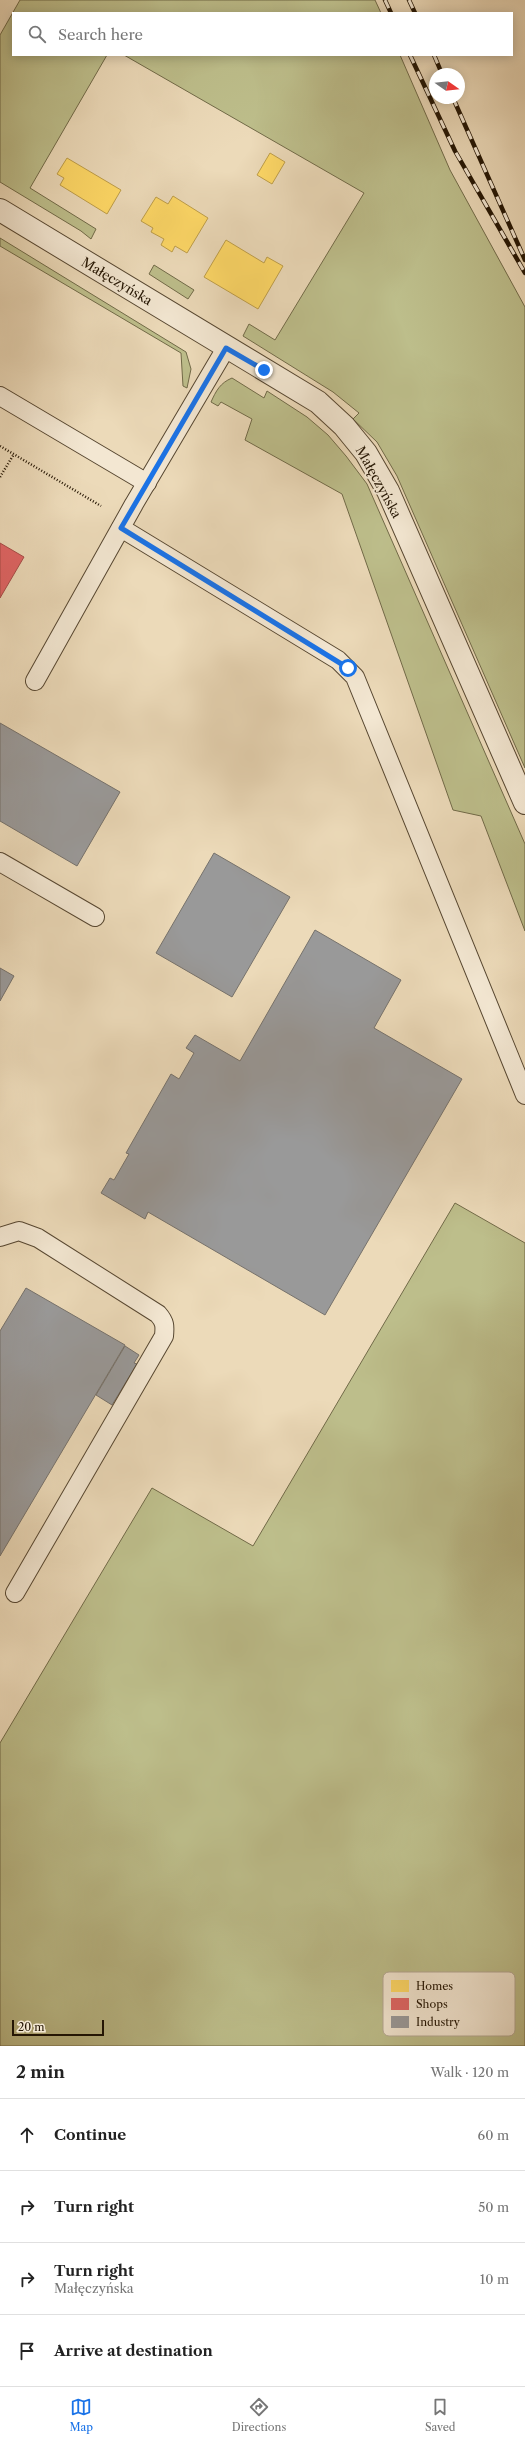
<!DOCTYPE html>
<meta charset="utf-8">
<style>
body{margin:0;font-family:"Libre Caslon Text",serif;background:#f6f6f6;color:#222}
.compass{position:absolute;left:429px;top:68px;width:36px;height:36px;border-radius:50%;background:#fff;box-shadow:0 2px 10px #0003;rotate:104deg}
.scale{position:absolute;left:12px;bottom:10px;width:92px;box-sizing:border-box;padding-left:4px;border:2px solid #251604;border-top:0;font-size:11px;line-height:14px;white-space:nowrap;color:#251604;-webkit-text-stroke:3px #f3e7d2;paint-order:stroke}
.stop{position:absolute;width:12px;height:12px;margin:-9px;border:3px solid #1a73e8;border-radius:50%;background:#fff}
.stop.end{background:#1a73e8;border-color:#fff;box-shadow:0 1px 4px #0008}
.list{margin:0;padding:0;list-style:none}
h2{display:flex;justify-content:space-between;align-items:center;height:52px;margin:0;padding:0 16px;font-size:17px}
h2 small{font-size:13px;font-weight:400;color:#767676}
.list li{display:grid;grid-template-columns:26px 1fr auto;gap:12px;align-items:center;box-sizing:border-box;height:72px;padding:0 16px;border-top:1px solid #e0e0e0}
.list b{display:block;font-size:15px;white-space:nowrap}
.list p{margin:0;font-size:13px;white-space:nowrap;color:#767676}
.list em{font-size:13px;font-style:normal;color:#767676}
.icon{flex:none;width:22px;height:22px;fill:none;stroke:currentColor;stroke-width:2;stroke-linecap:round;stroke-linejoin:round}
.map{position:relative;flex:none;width:525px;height:2046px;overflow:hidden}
.search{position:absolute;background:#fff;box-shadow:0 2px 10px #0003;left:12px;right:12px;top:12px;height:44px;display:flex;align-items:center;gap:10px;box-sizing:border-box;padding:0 14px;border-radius:0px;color:#767676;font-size:15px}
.sheet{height:340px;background:#fff}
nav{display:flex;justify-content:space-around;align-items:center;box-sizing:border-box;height:56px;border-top:1px solid #e0e0e0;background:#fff;font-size:11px;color:#767676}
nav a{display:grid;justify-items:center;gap:2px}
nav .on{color:#1a73e8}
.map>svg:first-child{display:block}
</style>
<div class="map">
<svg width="525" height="2046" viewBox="0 0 525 2046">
<rect width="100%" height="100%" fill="#ecdab9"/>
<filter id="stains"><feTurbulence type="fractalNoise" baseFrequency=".005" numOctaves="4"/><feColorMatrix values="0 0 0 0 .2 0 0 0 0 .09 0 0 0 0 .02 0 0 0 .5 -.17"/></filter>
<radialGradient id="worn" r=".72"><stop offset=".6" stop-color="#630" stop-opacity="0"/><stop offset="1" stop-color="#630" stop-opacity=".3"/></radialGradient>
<g fill="#bdbe8b" stroke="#716a48">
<polygon points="20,0 375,0 381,13 13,13 13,55 107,55 30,188 96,229 91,239 81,231 0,182 0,35"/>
<polygon points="124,55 400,55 450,170 525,307 525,768 397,476 377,442 353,419 359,413 333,392 243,336 249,324 275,340 364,193"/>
<polygon points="0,238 186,352 191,369 187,388 183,386 181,353 0,246"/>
<polygon points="154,265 194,290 188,299 149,274"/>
<path d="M232 378 264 398 267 391 307 417 328 435 346 456 367 484 525 844V931L481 816 453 810 342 494 245 440 252 419 221 402 218 406 211 402C216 391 220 383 232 378Z"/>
<polygon points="455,1203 525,1243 525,2046 0,2046 0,1743 152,1488 253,1546"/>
</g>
<g fill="#ffd966" stroke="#be9e49">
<polygon points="270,153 285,162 272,184 257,175"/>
<polygon points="67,158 121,190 107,214 60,185 64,178 57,174"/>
<polygon points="173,196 208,218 187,253 175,246 172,252 161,245 164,239 151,232 153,228 141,221 156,197 168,204"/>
<polygon points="226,240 264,263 267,257 283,266 258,309 204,277"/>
</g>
<polygon fill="#e06666" stroke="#a84e49" points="0,543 24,557 0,598"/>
<g fill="#999" stroke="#76726c">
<polygon points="0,723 120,792 77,866 0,821"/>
<polygon points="214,853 290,897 232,997 156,953"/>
<polygon points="315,930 401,980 374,1028 462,1079 325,1315 148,1212 145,1219 101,1193 110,1178 114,1180 129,1154 126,1153 171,1074 179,1079 194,1053 186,1048 195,1035 240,1061"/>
<polygon points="0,968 14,976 0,1001"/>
<polygon points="26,1288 125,1345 0,1556 0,1331"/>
<polygon points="125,1346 139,1355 134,1363 137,1364 112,1405 96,1395"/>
</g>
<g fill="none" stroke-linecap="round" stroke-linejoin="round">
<g stroke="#574731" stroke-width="20">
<g id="service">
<polyline points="0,396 147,483"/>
<polyline points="121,528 338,660 355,677 525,1095"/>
<polyline points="35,681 134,504 226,348"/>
<polyline points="0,862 95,917"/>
<path d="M0 1237 19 1231 38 1238 158 1314C165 1322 165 1326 164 1336L15 1593"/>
</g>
</g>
<g stroke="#574731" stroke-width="24">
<polyline id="minor" points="0,210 318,402 344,426 366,453 388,491 525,803"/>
</g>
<g stroke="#251604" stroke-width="2.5" stroke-dasharray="1 2" stroke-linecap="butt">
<polyline points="0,446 101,506"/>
<polyline points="0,477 14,454"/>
</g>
<use href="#service" stroke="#f3e7d2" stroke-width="18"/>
<use href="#minor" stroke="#f3e7d2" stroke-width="22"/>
<g stroke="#251604" stroke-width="4.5">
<g id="rail">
<polyline points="385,0 391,13"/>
<polyline points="409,0 415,13"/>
<polyline points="410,55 455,151 525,273"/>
<polyline points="434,55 442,74"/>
<polyline points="453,98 525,260"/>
</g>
</g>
<use href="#rail" stroke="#f3e7d2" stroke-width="3" stroke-dasharray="9" stroke-linecap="butt"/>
</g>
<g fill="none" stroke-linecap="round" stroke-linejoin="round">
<polyline stroke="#1a73e8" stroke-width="5" points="264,370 226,348 121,528 348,668"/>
</g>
<g text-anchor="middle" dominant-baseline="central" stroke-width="4" stroke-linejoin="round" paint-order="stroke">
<g font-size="13" fill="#251604" stroke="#f3e7d2">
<text transform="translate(117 281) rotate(31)">Małęczyńska</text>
<text transform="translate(379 482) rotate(61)">Małęczyńska</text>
</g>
</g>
<rect x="383" y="1972" width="132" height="64" rx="6" fill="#f3e7d2" stroke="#b5a894" stroke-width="1"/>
<rect x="391" y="1980" width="18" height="12" fill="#ffd966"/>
<rect x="391" y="1998" width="18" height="12" fill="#e06666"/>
<rect x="391" y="2016" width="18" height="12" fill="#999"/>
<g font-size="11" fill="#251604">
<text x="416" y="1990">Homes</text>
<text x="416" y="2008">Shops</text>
<text x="416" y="2026">Industry</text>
</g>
<rect width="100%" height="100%" filter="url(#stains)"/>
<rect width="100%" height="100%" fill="url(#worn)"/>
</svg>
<svg class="compass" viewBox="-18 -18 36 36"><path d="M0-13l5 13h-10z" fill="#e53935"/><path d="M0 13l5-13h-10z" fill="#767676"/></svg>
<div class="scale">20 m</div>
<div class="stop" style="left:348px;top:668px"></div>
<div class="stop end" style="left:264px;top:370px"></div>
<div class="search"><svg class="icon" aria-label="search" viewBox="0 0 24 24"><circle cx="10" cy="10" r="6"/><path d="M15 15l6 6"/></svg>Search here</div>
</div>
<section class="sheet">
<h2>2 min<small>Walk · 120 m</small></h2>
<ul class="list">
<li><svg class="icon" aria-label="ahead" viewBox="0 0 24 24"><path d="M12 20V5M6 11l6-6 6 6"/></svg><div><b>Continue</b></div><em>60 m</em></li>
<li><svg class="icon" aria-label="right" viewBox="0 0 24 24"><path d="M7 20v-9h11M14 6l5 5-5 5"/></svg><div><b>Turn right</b></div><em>50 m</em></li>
<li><svg class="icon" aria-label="right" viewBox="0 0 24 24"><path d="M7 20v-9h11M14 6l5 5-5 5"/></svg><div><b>Turn right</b><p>Małęczyńska</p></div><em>10 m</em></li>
<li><svg class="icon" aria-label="arrive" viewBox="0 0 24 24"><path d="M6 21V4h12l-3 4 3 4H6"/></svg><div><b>Arrive at destination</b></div></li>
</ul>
</section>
<nav>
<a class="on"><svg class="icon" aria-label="map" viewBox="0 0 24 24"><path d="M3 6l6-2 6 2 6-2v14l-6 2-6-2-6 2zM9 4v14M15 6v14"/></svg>Map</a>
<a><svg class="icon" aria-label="directions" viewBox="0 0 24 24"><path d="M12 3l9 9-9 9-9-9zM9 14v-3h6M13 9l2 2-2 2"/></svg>Directions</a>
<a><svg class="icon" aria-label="saved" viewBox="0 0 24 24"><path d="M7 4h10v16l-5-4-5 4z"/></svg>Saved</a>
</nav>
